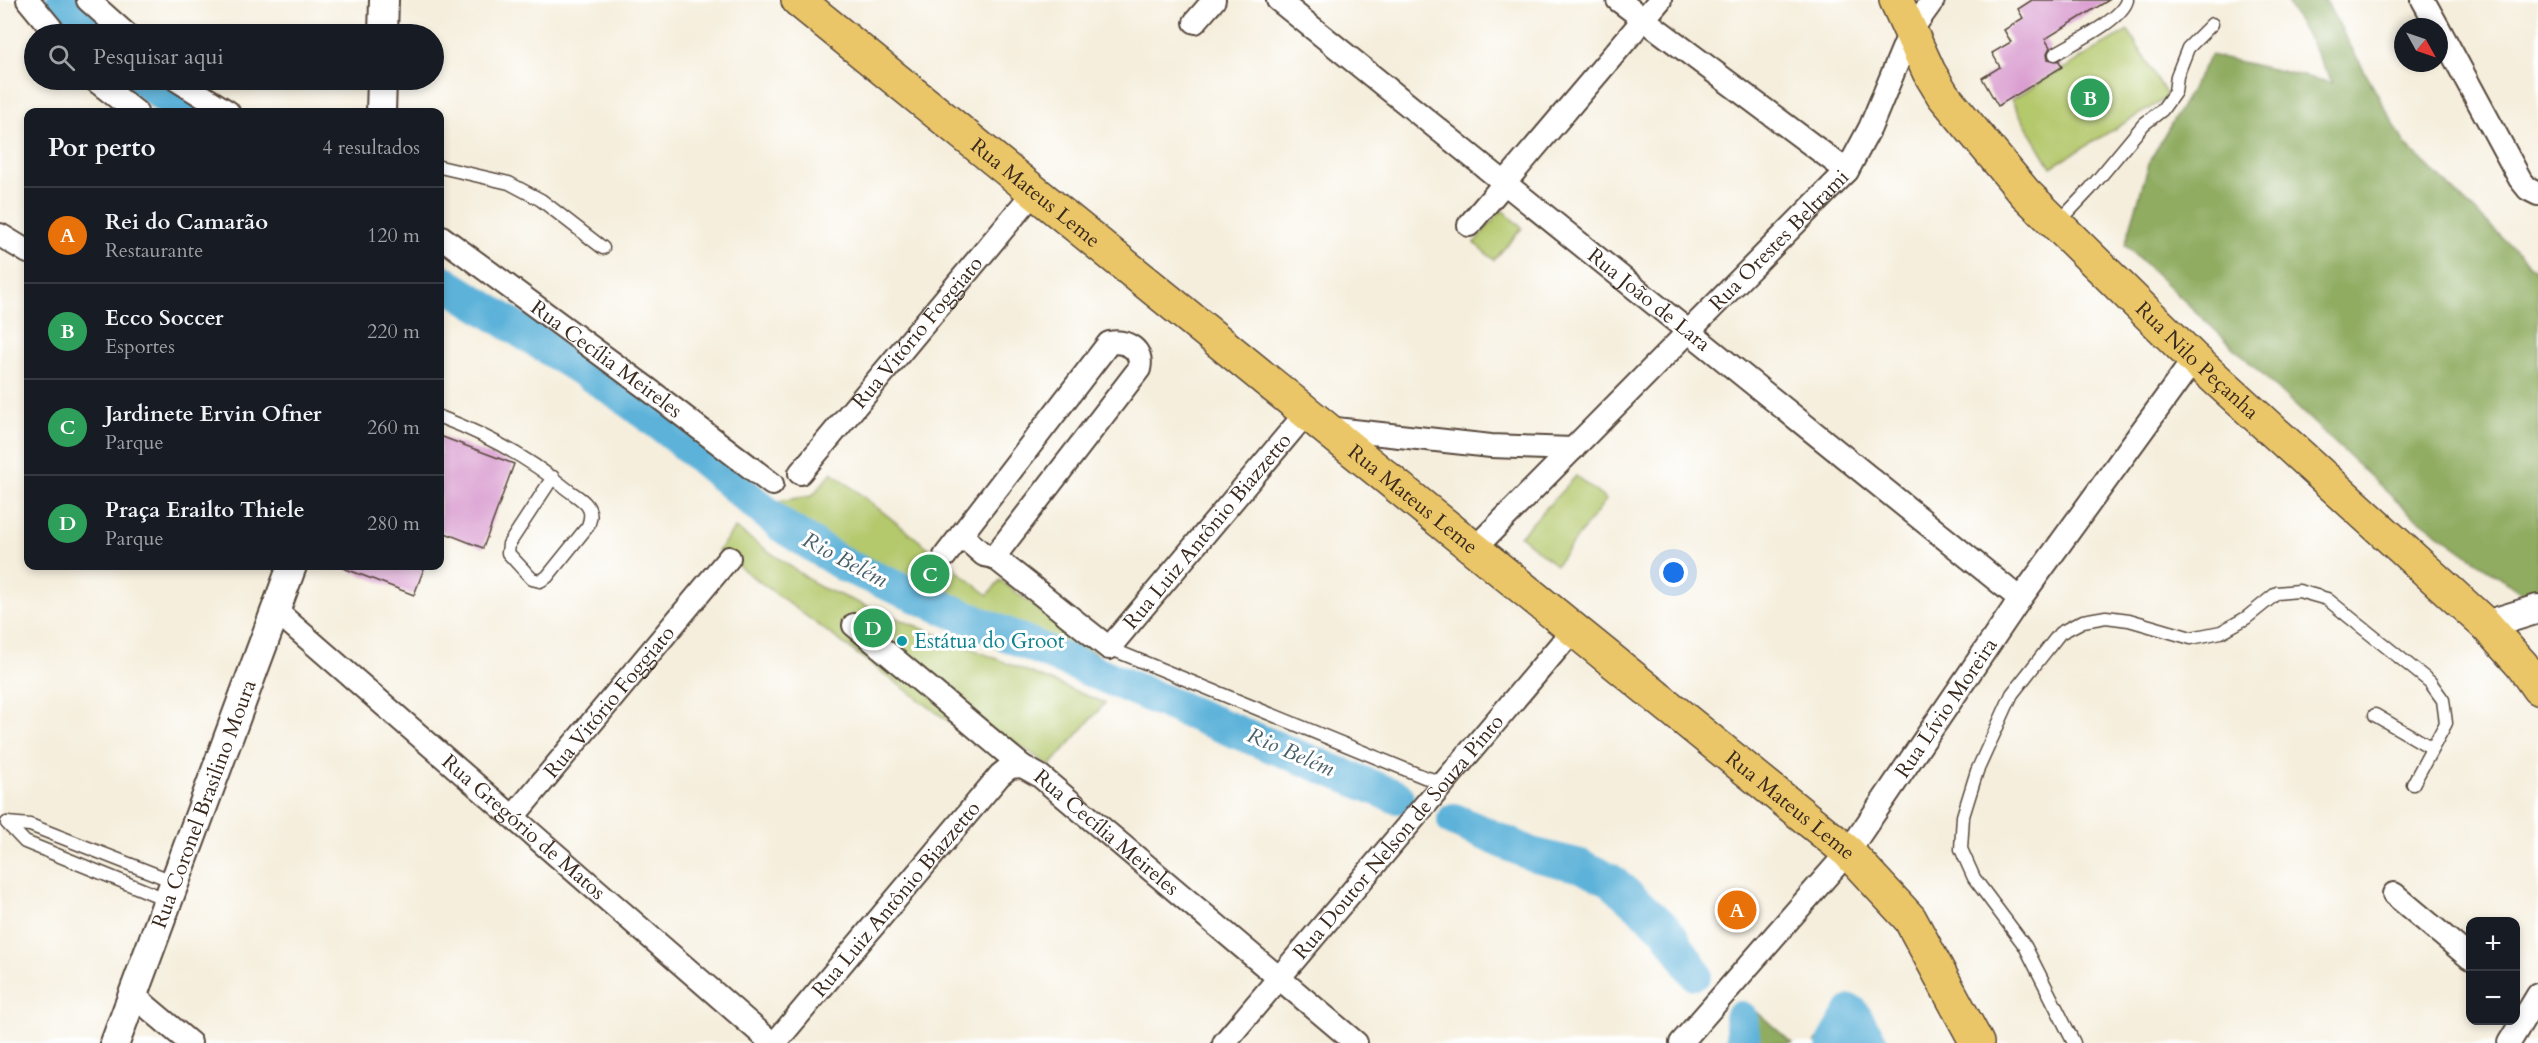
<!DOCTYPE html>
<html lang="pt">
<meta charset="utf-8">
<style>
body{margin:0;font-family:Cardo,serif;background:#20242c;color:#f1f3f6}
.controls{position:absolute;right:18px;bottom:18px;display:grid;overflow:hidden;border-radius:12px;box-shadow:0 3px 9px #0003}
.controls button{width:54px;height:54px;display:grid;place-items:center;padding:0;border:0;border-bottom:2px solid #363941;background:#171b24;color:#f1f3f6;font:30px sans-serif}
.compass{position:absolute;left:2394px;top:18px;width:54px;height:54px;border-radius:50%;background:#171b24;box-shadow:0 3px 9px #0003;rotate:130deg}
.you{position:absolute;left:1674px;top:573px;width:21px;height:21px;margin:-15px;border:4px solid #fff;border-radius:50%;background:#1a73e8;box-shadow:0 0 0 9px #1a73e833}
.badge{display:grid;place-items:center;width:39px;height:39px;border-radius:50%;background:#d690ce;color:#fff;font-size:20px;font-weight:700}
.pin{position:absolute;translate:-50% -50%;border:3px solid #fff;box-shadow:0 2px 6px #0006}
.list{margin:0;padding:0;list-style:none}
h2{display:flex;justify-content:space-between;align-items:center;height:78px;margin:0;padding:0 24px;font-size:26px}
h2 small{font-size:20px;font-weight:400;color:#9ea1a6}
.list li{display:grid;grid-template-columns:39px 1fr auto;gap:18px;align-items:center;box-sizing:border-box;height:96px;padding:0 24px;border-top:2px solid #363941}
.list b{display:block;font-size:22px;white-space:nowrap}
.list p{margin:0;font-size:20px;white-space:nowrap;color:#9ea1a6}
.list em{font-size:20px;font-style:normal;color:#9ea1a6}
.icon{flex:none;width:33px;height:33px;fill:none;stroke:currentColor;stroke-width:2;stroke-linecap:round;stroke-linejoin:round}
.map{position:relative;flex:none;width:2538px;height:1043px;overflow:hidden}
.search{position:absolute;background:#171b24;box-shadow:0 3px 9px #0003;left:24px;top:24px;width:420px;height:66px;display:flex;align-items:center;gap:15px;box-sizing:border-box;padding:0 21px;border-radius:33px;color:#9ea1a6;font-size:22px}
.panel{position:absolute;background:#171b24;box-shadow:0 3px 9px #0003;left:24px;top:108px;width:420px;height:462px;border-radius:12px}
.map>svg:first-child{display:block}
</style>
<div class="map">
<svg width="2538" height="1043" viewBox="0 0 2538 1043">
<rect width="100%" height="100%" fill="#fff"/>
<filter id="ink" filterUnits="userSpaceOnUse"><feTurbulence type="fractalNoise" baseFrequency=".0167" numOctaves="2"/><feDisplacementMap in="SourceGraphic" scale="12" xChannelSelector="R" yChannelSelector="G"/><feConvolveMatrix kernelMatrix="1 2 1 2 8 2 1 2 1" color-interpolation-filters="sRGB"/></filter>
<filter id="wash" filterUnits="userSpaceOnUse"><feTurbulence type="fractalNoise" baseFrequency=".008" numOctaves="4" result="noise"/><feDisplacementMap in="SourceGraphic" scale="24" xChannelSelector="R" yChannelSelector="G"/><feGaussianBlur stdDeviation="1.35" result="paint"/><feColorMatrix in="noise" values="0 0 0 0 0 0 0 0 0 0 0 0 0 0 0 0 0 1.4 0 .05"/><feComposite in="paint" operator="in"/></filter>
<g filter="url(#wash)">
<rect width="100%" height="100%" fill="#f5eedc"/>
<g fill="#b4c86c" stroke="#787945" stroke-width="1.5">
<polygon points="2128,30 2168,97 2051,167 2011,100"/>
<polygon points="1502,210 1522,228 1494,260 1474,243"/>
<polygon points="832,472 988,595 1000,580 1109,664 883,568 765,503 812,496"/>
<polygon points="1576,476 1606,500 1556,565 1520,536"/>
<polygon points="735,528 820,587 1105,703 1050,766 1019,745 1001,760 718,551"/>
</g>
<g fill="#8fac60" stroke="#656b3f" stroke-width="1.5">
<polygon points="2286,0 2325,0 2405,144 2538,272 2538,605 2407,511 2125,245 2150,160 2211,55 2333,83"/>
<polygon points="1853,1001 1875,1043 1815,1043"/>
<polygon points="1757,1012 1792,1043 1731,1043"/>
</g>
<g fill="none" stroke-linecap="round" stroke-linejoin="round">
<g stroke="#5db2d9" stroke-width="34">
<polyline points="62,0 97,34"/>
<polyline points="143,80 184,112"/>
<polyline points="440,280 613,389 668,430 781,525 846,566 1198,716 1397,797"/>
<polyline points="1454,820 1531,854 1581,866 1610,880 1666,929 1695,973"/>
<polyline points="1741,1018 1744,1043"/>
<polyline points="1834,1043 1852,1012 1871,1043"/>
</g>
</g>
<g id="blocks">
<g fill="#da9ed0">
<polygon points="2032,0 2109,0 2045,39 2050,47 2047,53 2048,59 2059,61 2062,67 1998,106 1982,78 2000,67 1992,53 2011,42 2004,30 2023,18 2018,9"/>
<polygon points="440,436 514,464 483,548 440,531"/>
<polygon points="338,566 425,566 414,595"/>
</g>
</g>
</g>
<g filter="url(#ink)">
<use href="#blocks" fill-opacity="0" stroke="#57473a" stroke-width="1.5"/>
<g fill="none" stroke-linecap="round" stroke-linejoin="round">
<g stroke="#57473a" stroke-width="15">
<g id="service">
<path d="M2055 54C2073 43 2122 20 2127 0"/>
<polyline points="440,167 509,183 541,200 603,248"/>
<polyline points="2057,224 2090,189 2144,124 2162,110 2175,92 2177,76 2188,48 2212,24"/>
<path d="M440 417C487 435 529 458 568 490 575 495 586 501 589 509 592 515 590 520 588 526L547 577 540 581 532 579 508 553 509 544 553 477"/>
<polyline points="1109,648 1424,777 1445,783"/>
<polyline points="2375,715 2432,748"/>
<polyline points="7,823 25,842 168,900"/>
<polyline points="7,823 30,825 175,882"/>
<polyline points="2074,1043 2025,946 1974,878 1961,849 1963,816 1977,771 2012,694 2060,633 2083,621 2106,617 2129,620 2191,638 2221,632 2246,618 2277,593 2299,591 2327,599 2430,682 2443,700 2446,723 2413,784"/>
</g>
</g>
<g stroke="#57473a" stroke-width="26">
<g id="minor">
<polyline points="28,0 56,34"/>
<polyline points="88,0 126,34"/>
<path id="s1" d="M1278 0 2020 599"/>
<polyline points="1618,0 1847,171"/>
<polyline points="2423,0 2438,27"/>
<polyline points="1195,22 1214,0"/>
<polyline points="2439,29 2520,179 2528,189 2538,194"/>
<polyline points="95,80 136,112"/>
<polyline points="177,80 228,112"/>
<polyline points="1469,225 1660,0"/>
<polyline points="0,235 28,252"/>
<path id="s2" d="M440 236 648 389 772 484"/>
<polyline points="1326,428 1491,446 1573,449"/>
<path id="s3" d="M800 473 1034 192"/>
<path id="s4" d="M961 535 984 555 994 557 1109 648 1307 412"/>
<path id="s5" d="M1474 549 1847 171 1870 128 1910 32 1933 0"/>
<path d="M945 556 1109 343C1126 340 1144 349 1139 369L994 557"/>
<path id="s6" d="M275 610 772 1043"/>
<path id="s7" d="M854 625 1022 766 1040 776 1356 1043"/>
<path id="s8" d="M513 817 729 558"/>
<polyline points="2394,894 2470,958"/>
<polyline points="133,995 190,1043"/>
<path id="s9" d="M775 1043 1000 775 1010 767 1022 766"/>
<path id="s10" d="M1224 1043 1573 630"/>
<path id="s11" d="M1681 1043 1848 852 2020 599 2194 359"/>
<polyline points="2509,1043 2538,995"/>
</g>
</g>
<g stroke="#57473a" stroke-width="32">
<g id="tertiary">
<polyline points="383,34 384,0"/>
<polyline points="381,112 382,80"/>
<polyline points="2486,625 2538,609"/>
<path id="s12" d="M115 1043 292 566"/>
</g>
</g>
<g stroke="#57473a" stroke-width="36">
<g id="primary">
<path id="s13" d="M798 0 1848 852 1910 919 1977 1043"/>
<path id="s14" d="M1896 0 1929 72 1943 95 2025 193 2194 359 2486 625 2522 665 2538 688"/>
</g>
</g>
<use href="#service" stroke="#fff" stroke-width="12"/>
<use href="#minor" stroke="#fff" stroke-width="22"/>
<use href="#tertiary" stroke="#fff" stroke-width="28"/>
<use href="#primary" stroke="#ebc669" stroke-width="33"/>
</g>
</g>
<circle fill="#0f9aa8" stroke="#fff" stroke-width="2" cx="902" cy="641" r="6"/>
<g text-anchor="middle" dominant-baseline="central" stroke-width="6" stroke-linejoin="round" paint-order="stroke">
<g font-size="21" fill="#3b2a1e" stroke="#fff">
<text stroke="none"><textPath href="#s13" startOffset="306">Rua Mateus Leme</textPath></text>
<text stroke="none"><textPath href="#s5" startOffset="434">Rua Orestes Beltrami</textPath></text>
<text stroke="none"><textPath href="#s1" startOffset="477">Rua João de Lara</textPath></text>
<text stroke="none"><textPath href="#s3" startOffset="183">Rua Vitório Foggiato</textPath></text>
<text stroke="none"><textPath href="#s2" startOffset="207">Rua Cecília Meireles</textPath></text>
<text stroke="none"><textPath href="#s14" startOffset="474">Rua Nilo Peçanha</textPath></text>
<text stroke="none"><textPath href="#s13" startOffset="792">Rua Mateus Leme</textPath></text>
<text stroke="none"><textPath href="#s4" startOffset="340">Rua Luiz Antônio Biazzetto</textPath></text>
<text stroke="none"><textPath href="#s8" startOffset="150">Rua Vitório Foggiato</textPath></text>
<text stroke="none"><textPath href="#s11" startOffset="428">Rua Lívio Moreira</textPath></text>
<text stroke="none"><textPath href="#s12" startOffset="255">Rua Coronel Brasilino Moura</textPath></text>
<text stroke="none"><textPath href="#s13" startOffset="1278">Rua Mateus Leme</textPath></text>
<text stroke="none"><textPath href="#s6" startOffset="330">Rua Gregório de Matos</textPath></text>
<text stroke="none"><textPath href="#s7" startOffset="327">Rua Cecília Meireles</textPath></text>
<text stroke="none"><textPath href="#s10" startOffset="270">Rua Doutor Nelson de Souza Pinto</textPath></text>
<text stroke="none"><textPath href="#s9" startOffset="188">Rua Luiz Antônio Biazzetto</textPath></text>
</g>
<g font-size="21" fill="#0d838f" stroke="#fff" text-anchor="start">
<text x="914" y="641">Estátua do Groot</text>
</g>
<g font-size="22" font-style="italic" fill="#496069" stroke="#fff">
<text transform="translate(845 560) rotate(28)">Rio Belém</text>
<text transform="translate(1291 752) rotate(23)">Rio Belém</text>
</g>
</g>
</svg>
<div class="controls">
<button>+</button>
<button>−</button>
</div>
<svg class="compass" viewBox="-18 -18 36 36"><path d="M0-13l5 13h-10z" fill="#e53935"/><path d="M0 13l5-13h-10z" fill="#9ea1a6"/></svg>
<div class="you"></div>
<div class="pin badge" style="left:1737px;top:910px;background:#e8710a">A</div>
<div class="pin badge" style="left:2090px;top:98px;background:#2e9e5b">B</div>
<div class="pin badge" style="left:930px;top:574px;background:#2e9e5b">C</div>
<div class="pin badge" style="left:873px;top:628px;background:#2e9e5b">D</div>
<div class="search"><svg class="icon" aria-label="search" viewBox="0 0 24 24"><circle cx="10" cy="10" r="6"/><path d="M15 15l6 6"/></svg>Pesquisar aqui</div>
<section class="panel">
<h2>Por perto<small>4 resultados</small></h2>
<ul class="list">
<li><span class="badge" style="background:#e8710a">A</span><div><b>Rei do Camarão</b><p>Restaurante</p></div><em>120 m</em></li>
<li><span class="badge" style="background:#2e9e5b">B</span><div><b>Ecco Soccer</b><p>Esportes</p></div><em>220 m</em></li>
<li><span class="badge" style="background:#2e9e5b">C</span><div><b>Jardinete Ervin Ofner</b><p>Parque</p></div><em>260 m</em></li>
<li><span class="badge" style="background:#2e9e5b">D</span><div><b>Praça Erailto Thiele</b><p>Parque</p></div><em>280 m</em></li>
</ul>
</section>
</div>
